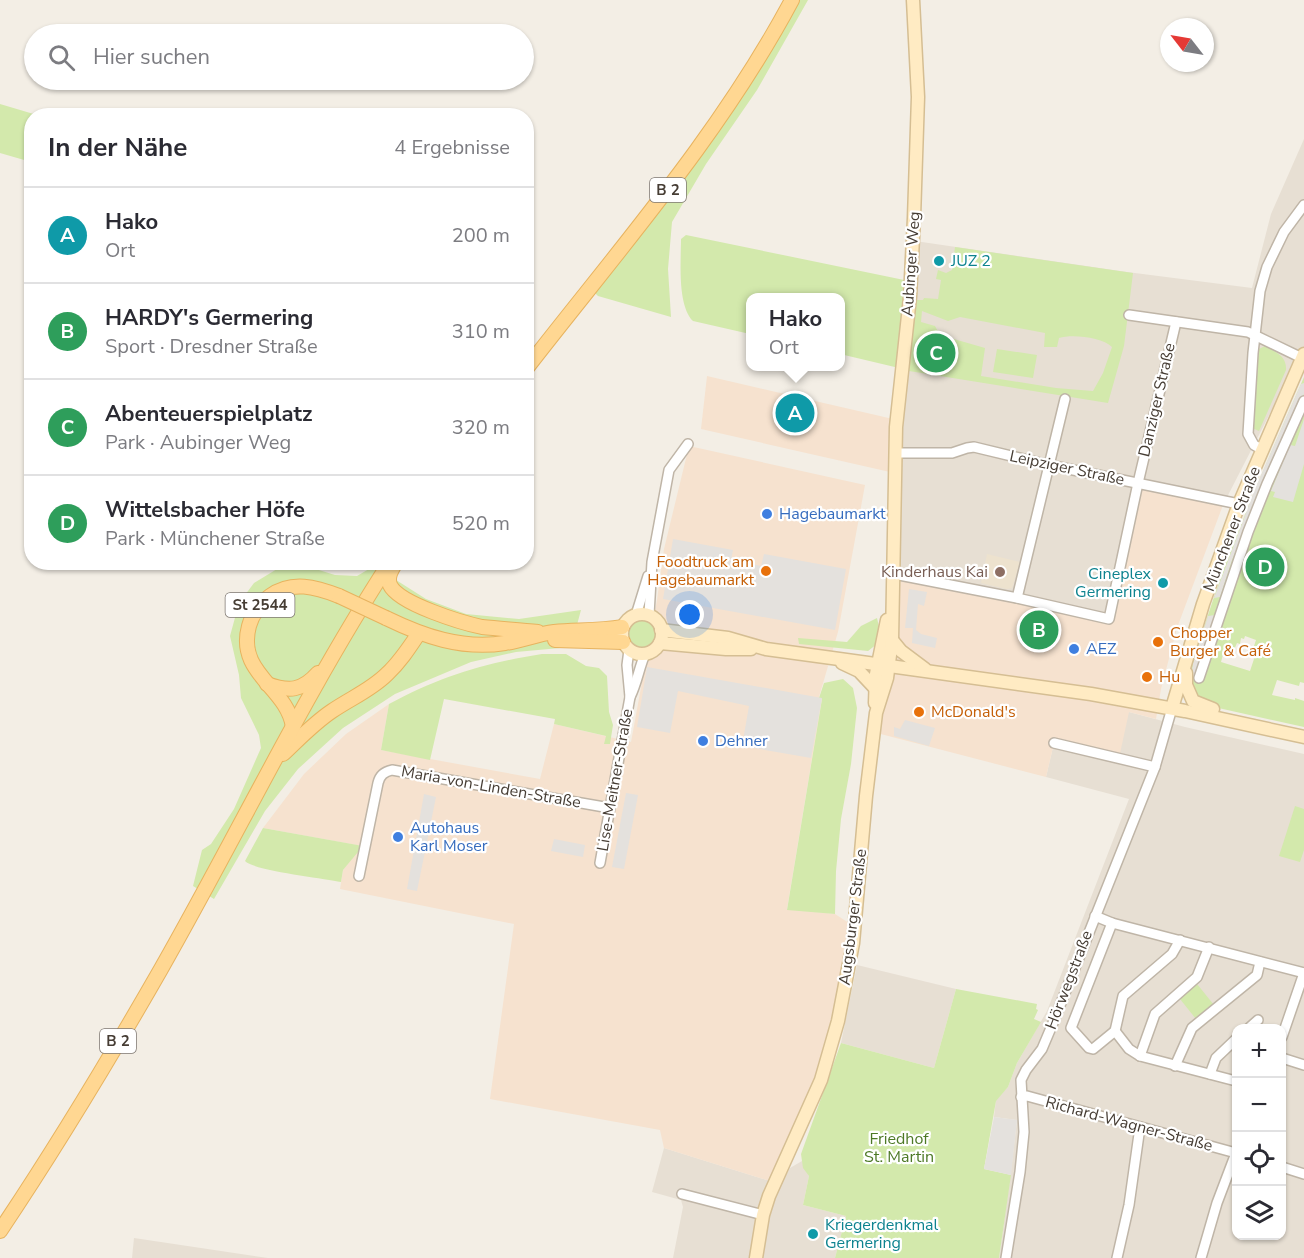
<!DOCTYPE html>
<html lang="de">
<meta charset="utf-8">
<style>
body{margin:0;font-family:"Nunito Sans",sans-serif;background:#f2f2f3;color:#2b2b33}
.controls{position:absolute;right:18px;bottom:18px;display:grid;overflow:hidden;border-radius:12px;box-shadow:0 2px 4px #0004}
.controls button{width:54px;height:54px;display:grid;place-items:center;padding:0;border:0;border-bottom:2px solid #e1e1e2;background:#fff;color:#2b2b33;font:30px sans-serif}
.compass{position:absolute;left:1160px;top:18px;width:54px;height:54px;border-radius:50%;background:#fff;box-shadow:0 2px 4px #0004;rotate:301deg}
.you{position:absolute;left:690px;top:615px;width:21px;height:21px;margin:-15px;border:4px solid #fff;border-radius:50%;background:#1a73e8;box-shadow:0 0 0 9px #1a73e833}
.badge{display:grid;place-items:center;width:39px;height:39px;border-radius:50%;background:#0b8043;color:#fff;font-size:20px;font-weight:700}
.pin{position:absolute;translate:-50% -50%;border:3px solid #fff;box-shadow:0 2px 6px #0006}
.popup{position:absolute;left:746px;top:293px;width:99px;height:78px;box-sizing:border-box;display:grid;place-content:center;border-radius:12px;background:#fff;filter:drop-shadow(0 2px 4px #0005);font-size:20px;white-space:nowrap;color:#7c7c81}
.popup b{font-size:22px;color:#2b2b33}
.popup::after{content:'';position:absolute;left:50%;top:100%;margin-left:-12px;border:12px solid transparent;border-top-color:#fff}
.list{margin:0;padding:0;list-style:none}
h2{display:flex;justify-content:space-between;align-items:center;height:78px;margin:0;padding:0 24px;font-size:26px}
h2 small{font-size:20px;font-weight:400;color:#7c7c81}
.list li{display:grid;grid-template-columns:39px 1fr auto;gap:18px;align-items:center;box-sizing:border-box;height:96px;padding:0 24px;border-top:2px solid #e1e1e2}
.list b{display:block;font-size:22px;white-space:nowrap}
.list p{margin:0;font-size:20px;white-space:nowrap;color:#7c7c81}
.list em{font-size:20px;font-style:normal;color:#7c7c81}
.icon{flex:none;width:33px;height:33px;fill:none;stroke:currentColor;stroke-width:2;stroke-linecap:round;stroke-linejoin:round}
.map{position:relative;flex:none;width:1304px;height:1258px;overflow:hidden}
.search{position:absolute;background:#fff;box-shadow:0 2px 4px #0004;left:24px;top:24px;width:510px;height:66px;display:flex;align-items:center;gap:15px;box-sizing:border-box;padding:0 21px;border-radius:33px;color:#7c7c81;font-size:22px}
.panel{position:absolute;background:#fff;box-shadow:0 2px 4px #0004;left:24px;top:108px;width:510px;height:462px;border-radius:24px}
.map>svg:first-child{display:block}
</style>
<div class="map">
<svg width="1304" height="1258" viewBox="0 0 1304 1258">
<rect width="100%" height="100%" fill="#f3eee5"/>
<g fill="#e7dfd3" fill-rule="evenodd">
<polygon points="1304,139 1304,347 1223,505 1143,487 1112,622 896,575 896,456 915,241 1127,272 1252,288 1271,214"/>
<path d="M1129 712 1185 727 1304 754V1258H999L1011 1171 1017 1120 994 1117 996 1100 1008 1087 1017 1063 1047 1011 1129 799 1046 777 1054 743ZM1236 1028H1282V1236H1236Z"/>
<polygon points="857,965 956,989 934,1068 841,1043"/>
<polygon points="664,1148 770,1181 782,1183 790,1168 802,1161 809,1176 803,1205 846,1216 835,1258 673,1258 683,1207 681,1200 652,1192"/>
<polygon points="134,1238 268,1258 132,1258"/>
</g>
<g fill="#f6e2cf">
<polygon points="707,376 893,419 890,472 701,429"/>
<polygon points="689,446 865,485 838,632 819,697 822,698 787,909 835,914 852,925 834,1022 816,1078 770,1181 664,1148 660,1130 490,1099 514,924 340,889 343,870 362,846 263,828 304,774 346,734 389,704 381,750 540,779 554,724 631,742 657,600 664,549"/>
<polygon points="1143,487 1223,505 1177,628 1161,689 1156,719 1129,712 1119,758 1054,743 1046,777 873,732 896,575 1112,622"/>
</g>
<polygon fill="#ede2ce" points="987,554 1020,562 1012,588 1007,589 981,583"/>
<g fill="#d3e9ac" fill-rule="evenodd">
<polygon points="798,0 808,0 757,90 706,164 672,222 668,269 671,317 598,296 593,291"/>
<polygon points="0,104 37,115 32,116 31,162 0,153"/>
<path d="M686 235 909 281 899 368 840 354V298H750V334L693 321C677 305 681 261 681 239Z"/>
<path d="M955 247 1133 273 1124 346 1108 403 909 371 915 300H923L924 298 938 299 941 280 936 279 938 270 946 273 952 270ZM922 311 948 321 960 317 1045 333 1044 347H1057L1059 338C1072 334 1102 337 1112 347L1103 373 1093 391 1056 388 981 376 985 348 940 335 935 326 921 322Z"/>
<path d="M1265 346C1276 352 1287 356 1286 370L1259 431 1252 428 1257 350Z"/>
<polygon points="997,349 1037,355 1033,378 993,372"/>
<path d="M1304 377V683L1300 682 1299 686 1277 680 1272 695 1295 700V698L1304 701V727L1205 705C1196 699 1191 690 1191 678 1190 660 1201 638 1206 621 1233 537 1269 457 1304 377ZM1245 636 1256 640 1253 649 1257 650 1250 671 1221 662 1225 647 1234 650 1237 643 1240 644 1241 638 1244 639Z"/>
<polygon points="306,566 335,575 357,576 374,566 426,599 466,614 519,619 581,610 571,647 516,652 471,662 395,694 343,728 298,769 265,811 214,899 193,886 202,850 211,844 234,809 261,748 259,735 241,698 239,675 230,636 239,603 254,583 277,569"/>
<polygon points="877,618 880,631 877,644 868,651 799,644 798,638 847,642 861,626"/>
<circle cx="641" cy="634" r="15"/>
<path d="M542 654H566L586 666 599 668 607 676 609 712 613 725 610 744H604L606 736 554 724 555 719 444 699 430 760 381 750 389 704C441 676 484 663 542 654Z"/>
<polygon points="843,679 853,688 857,708 851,764 841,819 836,871 835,914 787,910 822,699 819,698 824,683"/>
<polygon points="1295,806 1304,809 1304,850 1300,862 1279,856"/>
<path d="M263 828 363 846 343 870 341 882C323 878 255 871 245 861Z"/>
<polygon points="1197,984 1214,1005 1196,1019 1180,999"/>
<polygon points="956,989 1037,1004 1036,1009 1038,1010 1034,1019 1041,1022 1017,1063 1008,1087 996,1101 984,1169 1011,1175 999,1258 835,1258 846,1216 803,1205 809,1176 803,1168 801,1154 841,1043 934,1068"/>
</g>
<g fill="#e4e1dd">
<polygon points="1304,383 1304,394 1273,460 1232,560 1220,597 1214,598 1255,489 1301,384"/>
<polygon points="1304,419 1304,464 1293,502 1273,497 1275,492 1271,491 1290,445 1295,446"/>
<polygon points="673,539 733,550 731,560 761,566 764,554 846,569 835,630 663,599"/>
<polygon points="909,589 927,592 924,606 918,604 916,630 921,634 937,638 935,648 912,643 913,628 905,628"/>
<polygon points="1215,615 1201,657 1198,675 1191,679 1193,663 1208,616"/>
<polygon points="647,667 822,698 811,758 742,746 749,706 678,691 670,733 637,727"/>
<polygon points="905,720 935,728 929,746 894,736 894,727 900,729"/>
<polygon points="626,793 638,795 624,869 612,867"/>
<polygon points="424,794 436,797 417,891 407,889"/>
<polygon points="554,839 585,845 583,857 551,851"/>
<polygon points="994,1117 1017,1120 1011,1175 984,1169"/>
</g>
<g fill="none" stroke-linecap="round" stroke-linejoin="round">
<g stroke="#bfb5a7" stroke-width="12">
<g id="street">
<polyline points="1129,315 1248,332 1304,359"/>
<polyline points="1263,450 1254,445 1248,434 1253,353 1260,291 1267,267 1284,232 1304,205"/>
<polyline points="895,453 952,453 967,448 974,447 1049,465 1239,504"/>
<polyline points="894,574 1017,598 1109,619 1138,483 1176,322"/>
<polyline points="1017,598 1065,399"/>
<polyline points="636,615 648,576"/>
<polyline points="649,615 652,562 669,470 688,444"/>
<polyline points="629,650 627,665 630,697"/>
<polyline points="1199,678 1248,532 1267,484 1304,401"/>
<polyline points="1054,743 1155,767"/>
<path d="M600 863 630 697C637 683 639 668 645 654"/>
<path d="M359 876 378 783C380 775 384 772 392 770L610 808"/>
<polyline points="1095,916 1112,923 1304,973"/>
<polyline points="1112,923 1071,1028 1089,1048 1093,1049 1115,1031 1129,1049 1140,1056 1236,1081"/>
<polyline points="1249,1028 1258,1020"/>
<polyline points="1115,1031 1123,996 1172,954 1180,940"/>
<polyline points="1282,1037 1304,973"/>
<polyline points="1140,1056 1155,1014 1197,977 1209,947"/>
<polyline points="1282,1058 1304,1065"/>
<polyline points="1175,1066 1192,1028 1257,975 1260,962"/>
<polyline points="1210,1074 1216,1058 1236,1039"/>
<polyline points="1021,1097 1027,1096 1236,1153"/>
<polyline points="1282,1167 1304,1174"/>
<polyline points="682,1194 763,1215"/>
<polyline points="1006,1258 1020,1172 1024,1132 1021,1080 1026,1070 1042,1049 1053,1023 1155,767 1172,708"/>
<polyline points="1117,1258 1129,1205 1140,1127"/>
<polyline points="1201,1258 1217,1203 1236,1153"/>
</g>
</g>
<g stroke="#d5be93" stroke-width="15">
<g id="secondary">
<circle cx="642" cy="634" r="20"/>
<polyline points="661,630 728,638 766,649 832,658 1091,694 1185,711 1304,737"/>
<polyline points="892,640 901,651 925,669"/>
<polyline points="660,643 726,649 751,649"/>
<polyline points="842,663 859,671 874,687"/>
<polyline points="1186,673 1186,685 1193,701 1213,709"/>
<polyline points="875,703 876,674 887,620"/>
<polyline points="1172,708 1203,604 1239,504 1304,354"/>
<polyline points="756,1258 763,1215 769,1196 821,1080 838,1021 853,943 866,796 876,713 887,678 892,640 896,427 910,297 914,218 918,97 913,0"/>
</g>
</g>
<g stroke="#e7b35f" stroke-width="16">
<g id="primary">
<path d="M526 369C619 249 720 135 792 0"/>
<path d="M395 564C391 571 387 577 390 585 399 604 463 623 482 627 501 629 520 630 538 632"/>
<path d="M386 618C423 636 462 650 505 643 521 641 537 634 554 632 577 630 600 631 622 627"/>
<polyline points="555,640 623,642"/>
<path d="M267 684C289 692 302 691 318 673"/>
<path d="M293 727C287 687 236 674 249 626 252 615 260 603 270 596 292 580 316 587 339 596"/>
<path d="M283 754C299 739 314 723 332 711 351 698 371 690 387 674 400 662 409 648 419 633"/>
<path d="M0 1231C57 1146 110 1058 161 969 238 834 305 693 390 562"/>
</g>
</g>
<use href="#street" stroke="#fff" stroke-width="9"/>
<use href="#secondary" stroke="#ffebc3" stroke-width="12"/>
<use href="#primary" stroke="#ffd792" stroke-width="14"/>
<g stroke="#e7b35f" stroke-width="16" stroke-linecap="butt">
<polyline id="primary-bridge" points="339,596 386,618"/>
</g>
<use href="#primary-bridge" stroke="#ffd792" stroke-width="14"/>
</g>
<g fill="#0f9aa8" stroke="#fff" stroke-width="2">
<circle cx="939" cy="261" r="6"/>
<circle cx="1163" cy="583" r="6"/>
<circle cx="813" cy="1234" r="6"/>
</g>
<g fill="#3f7fe0" stroke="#fff" stroke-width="2">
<circle cx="767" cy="514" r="6"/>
<circle cx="1074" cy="649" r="6"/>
<circle cx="703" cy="741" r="6"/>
<circle cx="398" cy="837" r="6"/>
</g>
<g fill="#e8710a" stroke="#fff" stroke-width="2">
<circle cx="766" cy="571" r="6"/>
<circle cx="1158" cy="642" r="6"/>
<circle cx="1147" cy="677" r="6"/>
<circle cx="919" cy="712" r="6"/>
</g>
<circle fill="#8d6e63" stroke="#fff" stroke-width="2" cx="1000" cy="572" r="6"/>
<g text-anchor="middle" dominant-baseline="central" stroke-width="4.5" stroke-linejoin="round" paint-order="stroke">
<g fill="#fff" stroke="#7e7771" stroke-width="1.5">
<rect x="650" y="178" width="36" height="24" rx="4.5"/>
<rect x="225.5" y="593" width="69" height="24" rx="4.5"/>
<rect x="100" y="1029" width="36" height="24" rx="4.5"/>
</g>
<g font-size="15" font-weight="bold" fill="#463d34">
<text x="668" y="190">B 2</text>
<text x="260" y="605">St 2544</text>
<text x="118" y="1041">B 2</text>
</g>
<g font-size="16" fill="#0d838f" stroke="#fff" text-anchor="start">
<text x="951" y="261">JUZ 2</text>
<text x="1151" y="574" text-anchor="end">Cineplex<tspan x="1151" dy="18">Germering</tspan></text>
<text x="825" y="1225">Kriegerdenkmal<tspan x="825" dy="18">Germering</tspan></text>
</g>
<g font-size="16" fill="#463d34" stroke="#fff">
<text transform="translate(911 264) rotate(-86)">Aubinger Weg</text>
<text transform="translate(1157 400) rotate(-77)">Danziger Straße</text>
<text transform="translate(1067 468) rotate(12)">Leipziger Straße</text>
<text transform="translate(1232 529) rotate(-69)">Münchener Straße</text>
<text transform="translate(615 780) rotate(-80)">Lise-Meitner-Straße</text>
<text transform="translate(491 787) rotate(10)">Maria-von-Linden-Straße</text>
<text transform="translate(853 917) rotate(-83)">Augsburger Straße</text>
<text transform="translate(1069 980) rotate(-69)">Hörwegstraße</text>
<text transform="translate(1129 1124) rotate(15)">Richard-Wagner-Straße</text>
</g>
<g font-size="16" fill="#366cbe" stroke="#fff" text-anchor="start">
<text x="779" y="514">Hagebaumarkt</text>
<text x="1086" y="649">AEZ</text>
<text x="715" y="741">Dehner</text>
<text x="410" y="828">Autohaus<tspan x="410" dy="18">Karl Moser</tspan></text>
</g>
<g font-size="16" fill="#c56008" stroke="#fff" text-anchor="start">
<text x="754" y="562" text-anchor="end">Foodtruck am<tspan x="754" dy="18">Hagebaumarkt</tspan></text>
<text x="1170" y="633">Chopper<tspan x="1170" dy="18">Burger &amp; Café</tspan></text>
<text x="1159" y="677">Hu</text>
<text x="931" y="712">McDonald's</text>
</g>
<g font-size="16" fill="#785e54" stroke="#fff" text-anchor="end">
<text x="988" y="572">Kinderhaus Kai</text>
</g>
<g font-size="16" fill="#4d7926" stroke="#fff">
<text x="899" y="1139">Friedhof<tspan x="899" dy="18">St. Martin</tspan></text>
</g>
</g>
</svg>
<div class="controls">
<button>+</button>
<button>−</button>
<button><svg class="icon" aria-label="locate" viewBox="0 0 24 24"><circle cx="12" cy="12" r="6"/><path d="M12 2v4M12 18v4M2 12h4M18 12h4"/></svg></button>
<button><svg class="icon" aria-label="layers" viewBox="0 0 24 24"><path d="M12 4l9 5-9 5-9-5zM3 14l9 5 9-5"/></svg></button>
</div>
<svg class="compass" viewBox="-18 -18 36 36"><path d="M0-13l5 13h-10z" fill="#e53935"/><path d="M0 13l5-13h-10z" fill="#7c7c81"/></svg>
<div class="you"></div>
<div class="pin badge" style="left:795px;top:413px;background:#0f9aa8">A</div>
<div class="popup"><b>Hako</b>Ort</div>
<div class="pin badge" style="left:1039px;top:630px;background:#2e9e5b">B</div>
<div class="pin badge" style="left:936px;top:353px;background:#2e9e5b">C</div>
<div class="pin badge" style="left:1265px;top:567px;background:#2e9e5b">D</div>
<div class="search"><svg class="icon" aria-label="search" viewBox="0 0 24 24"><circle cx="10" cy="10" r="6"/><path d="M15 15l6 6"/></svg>Hier suchen</div>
<section class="panel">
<h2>In der Nähe<small>4 Ergebnisse</small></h2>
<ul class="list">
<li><span class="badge" style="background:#0f9aa8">A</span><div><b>Hako</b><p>Ort</p></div><em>200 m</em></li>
<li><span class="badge" style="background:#2e9e5b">B</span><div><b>HARDY's Germering</b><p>Sport · Dresdner Straße</p></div><em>310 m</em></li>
<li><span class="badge" style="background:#2e9e5b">C</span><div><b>Abenteuerspielplatz</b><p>Park · Aubinger Weg</p></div><em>320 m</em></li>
<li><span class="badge" style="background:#2e9e5b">D</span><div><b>Wittelsbacher Höfe</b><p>Park · Münchener Straße</p></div><em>520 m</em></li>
</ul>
</section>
</div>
